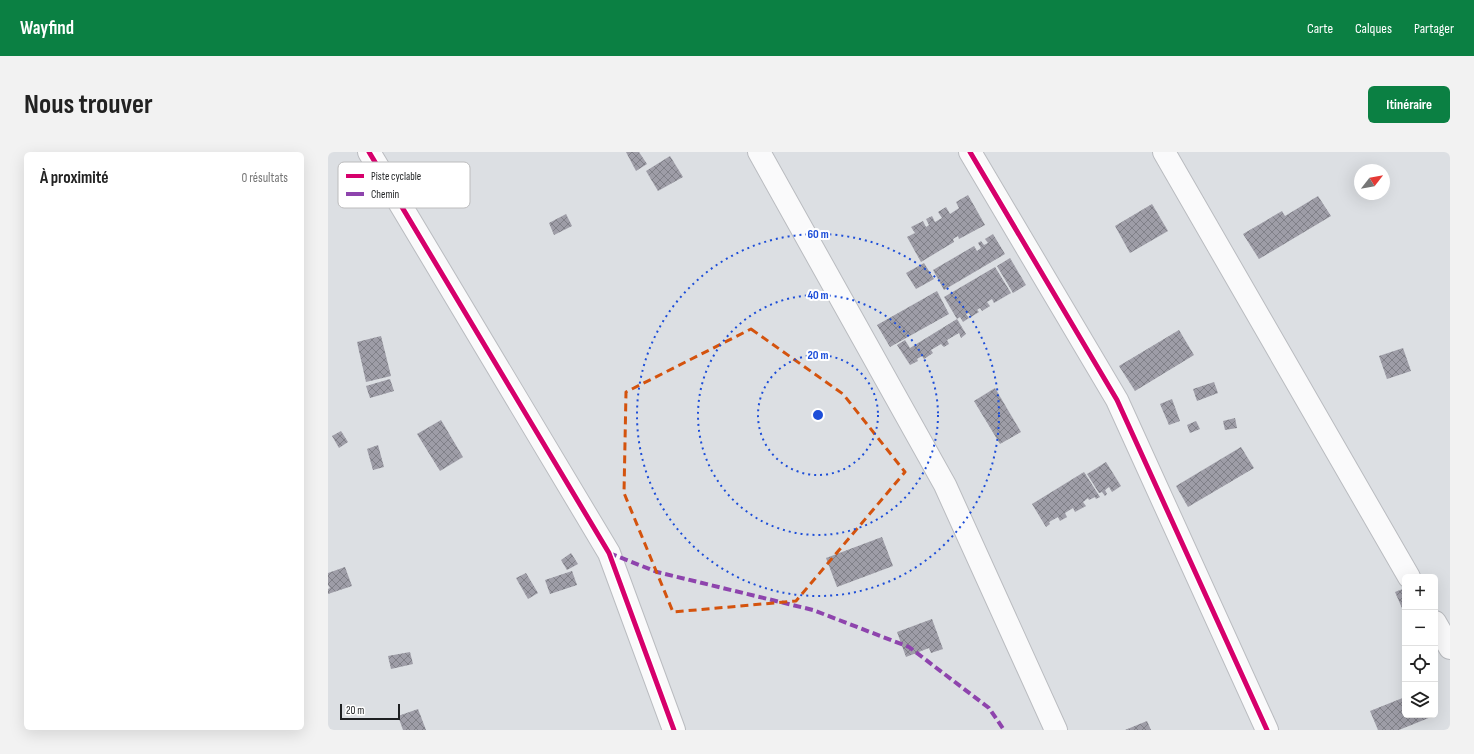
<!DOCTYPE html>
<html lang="fr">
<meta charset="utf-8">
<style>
body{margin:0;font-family:"Sofia Sans Condensed",sans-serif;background:#f2f2f2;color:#222}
.controls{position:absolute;right:12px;bottom:12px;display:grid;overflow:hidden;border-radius:6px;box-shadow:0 4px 16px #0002}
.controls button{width:36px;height:36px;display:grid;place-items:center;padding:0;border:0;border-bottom:1px solid #e0e0e0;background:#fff;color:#222;font:20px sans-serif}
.compass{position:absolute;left:1026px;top:12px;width:36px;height:36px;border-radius:50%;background:#fff;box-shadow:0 4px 16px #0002;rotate:59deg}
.scale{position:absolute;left:12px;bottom:10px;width:60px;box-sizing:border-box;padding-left:4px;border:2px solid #1e2022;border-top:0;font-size:11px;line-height:14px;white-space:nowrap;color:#1e2022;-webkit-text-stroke:3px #fff;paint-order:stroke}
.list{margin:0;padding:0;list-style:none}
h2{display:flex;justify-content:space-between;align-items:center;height:52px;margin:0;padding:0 16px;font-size:17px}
h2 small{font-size:13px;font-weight:400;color:#767676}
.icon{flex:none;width:22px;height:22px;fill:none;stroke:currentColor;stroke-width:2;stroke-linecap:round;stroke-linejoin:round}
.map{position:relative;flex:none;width:1122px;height:578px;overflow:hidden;border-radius:6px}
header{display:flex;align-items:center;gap:24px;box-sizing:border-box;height:56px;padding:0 20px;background:#0b8043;color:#fff}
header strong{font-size:19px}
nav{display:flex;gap:22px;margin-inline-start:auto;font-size:14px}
.intro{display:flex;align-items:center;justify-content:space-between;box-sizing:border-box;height:96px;padding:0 24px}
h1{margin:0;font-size:28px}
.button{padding:10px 18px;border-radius:6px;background:#0b8043;color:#fff;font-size:14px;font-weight:700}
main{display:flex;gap:24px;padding:0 24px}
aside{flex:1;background:#fff;border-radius:6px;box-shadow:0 4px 16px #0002}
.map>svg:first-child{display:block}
</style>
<header>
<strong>Wayfind</strong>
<nav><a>Carte</a><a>Calques</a><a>Partager</a></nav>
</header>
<div class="intro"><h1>Nous trouver</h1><a class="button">Itinéraire</a></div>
<main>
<aside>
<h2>À proximité<small>0 résultats</small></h2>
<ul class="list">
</ul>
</aside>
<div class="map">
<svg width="1122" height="578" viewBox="0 0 1122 578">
<defs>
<pattern id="building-cross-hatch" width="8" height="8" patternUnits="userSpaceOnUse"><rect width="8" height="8" fill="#9e9da7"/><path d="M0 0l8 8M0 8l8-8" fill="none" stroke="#808088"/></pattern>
</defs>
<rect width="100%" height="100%" fill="#dcdfe3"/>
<g fill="url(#building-cross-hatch)">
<polygon points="298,0 311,0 319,12 308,19"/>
<polygon points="342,4 355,25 330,39 318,19"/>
<polygon points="640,43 657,73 631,87 630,84 625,87 626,90 593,110 579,85 587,81 583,75 595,69 598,75 601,73 598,67 604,64 607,70 614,66 610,60 618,55 622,62 631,56 628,50"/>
<polygon points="990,44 1003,64 931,107 915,82 954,59 957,64"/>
<polygon points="824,52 840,79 802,101 787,74"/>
<polygon points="238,62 244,74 226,83 221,71"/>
<polygon points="665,82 677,102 616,138 605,118 646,94 649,99 653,96 650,91 653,89 656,93 660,91 657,87"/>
<polygon points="682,106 698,133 685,141 669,114"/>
<polygon points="596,111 606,127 588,137 578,121"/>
<polygon points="667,115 683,141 666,151 664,147 659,150 662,154 654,159 652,156 649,158 651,160 643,165 641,161 638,162 641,166 635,170 632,165 629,167 616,145"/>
<polygon points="609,139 621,162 562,195 549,173"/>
<polygon points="629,167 638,182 633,186 631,181 619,188 621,192 616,195 613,192 603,198 605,201 596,207 594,204 589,207 590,209 582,213 569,193 577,188 582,196"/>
<polygon points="851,178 866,203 807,239 791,214"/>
<polygon points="53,184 63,224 38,230 29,190"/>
<polygon points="1075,196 1083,219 1059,227 1051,204"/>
<polygon points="62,227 66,239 42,246 38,234"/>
<polygon points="886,230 890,241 869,249 865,237"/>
<polygon points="667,236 693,280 672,292 646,249"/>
<polygon points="844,247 852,269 841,273 832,252"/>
<polygon points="907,266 909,276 897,278 895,269"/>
<polygon points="113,268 135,305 112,319 89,282"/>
<polygon points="868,269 872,277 862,281 859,273"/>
<polygon points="13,279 20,290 11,296 4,284"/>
<polygon points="50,293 56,315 45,318 39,297"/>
<polygon points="913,295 926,316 860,355 848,334"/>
<polygon points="778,310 793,334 784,340 781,335 777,338 779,342 777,344 774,340 771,341 759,322"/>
<polygon points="756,320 772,345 768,347 767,345 761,348 760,346 755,350 758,354 747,360 745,356 737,361 739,365 732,369 730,365 721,370 722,372 718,375 704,352"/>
<polygon points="554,385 565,414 509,435 498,406"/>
<polygon points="243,401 250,412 239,418 233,408"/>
<polygon points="17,415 24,434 0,442 0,437 2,436 0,433 0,421"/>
<polygon points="244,419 249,433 222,442 217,428"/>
<polygon points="198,421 210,441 200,447 188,426"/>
<polygon points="1077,436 1077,463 1067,440"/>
<polygon points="604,467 615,497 603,501 601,496 578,505 569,480"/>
<polygon points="82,500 85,512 63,517 60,504"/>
<polygon points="1077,545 1077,563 1108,563 1071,578 1050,578 1042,559"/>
<polygon points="90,557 98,578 75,578 70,564"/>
<polygon points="819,569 823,578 797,578"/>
</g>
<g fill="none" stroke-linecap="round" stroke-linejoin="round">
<g stroke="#babcc0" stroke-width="24">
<g id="minor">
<polyline points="41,0 281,401 346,578"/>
<polyline points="431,0 617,333 728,578"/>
<polyline points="642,0 789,248 939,578"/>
<polyline points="836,0 1081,425"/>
<polyline points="1107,470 1122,496"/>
</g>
</g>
<use href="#minor" stroke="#fafafb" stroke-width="22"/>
<polyline stroke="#8e44ad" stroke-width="4" stroke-dasharray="8 4" stroke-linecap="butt" points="281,401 329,420 485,458 581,495 661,556 676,578"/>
<g stroke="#fff" stroke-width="8">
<g id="cycleway">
<polyline points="41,0 281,401 346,578"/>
<polyline points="642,0 789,248 939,578"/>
</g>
</g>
<use href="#cycleway" stroke="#d6006c" stroke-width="5"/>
</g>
<path fill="none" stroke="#d4530e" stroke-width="3" stroke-dasharray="8 5" stroke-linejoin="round" d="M423 177 515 242 577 320 468 449 345 460 296 341 298 240Z"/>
<g fill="none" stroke="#1d4ed8" stroke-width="2" stroke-dasharray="2 4">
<circle cx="490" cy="263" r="60"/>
<circle cx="490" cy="263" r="120"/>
<circle cx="490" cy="263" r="181"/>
</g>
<rect x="10" y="10" width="132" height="46" rx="6" fill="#fff" stroke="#bcbcbd" stroke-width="1"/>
<rect x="18" y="22" width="18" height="4" fill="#d6006c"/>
<rect x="18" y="40" width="18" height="4" fill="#8e44ad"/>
<g font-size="11" fill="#1e2022">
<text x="43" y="28">Piste cyclable</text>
<text x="43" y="46">Chemin</text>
</g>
<circle cx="490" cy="263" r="6" fill="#1d4ed8" stroke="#fff" stroke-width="2"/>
<g font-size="12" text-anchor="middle" font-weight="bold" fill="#1d4ed8" stroke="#fff" stroke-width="4" stroke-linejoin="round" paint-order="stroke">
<text x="490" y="86">60 m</text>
<text x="490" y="147">40 m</text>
<text x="490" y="207">20 m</text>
</g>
</svg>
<div class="controls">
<button>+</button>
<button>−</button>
<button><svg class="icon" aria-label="locate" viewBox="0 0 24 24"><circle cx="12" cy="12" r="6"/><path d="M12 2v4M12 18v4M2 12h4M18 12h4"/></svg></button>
<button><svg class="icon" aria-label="layers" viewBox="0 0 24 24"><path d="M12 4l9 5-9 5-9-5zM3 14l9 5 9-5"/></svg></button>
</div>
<svg class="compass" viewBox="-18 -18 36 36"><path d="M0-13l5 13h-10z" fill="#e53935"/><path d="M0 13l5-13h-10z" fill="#767676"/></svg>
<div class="scale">20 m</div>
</div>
</main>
